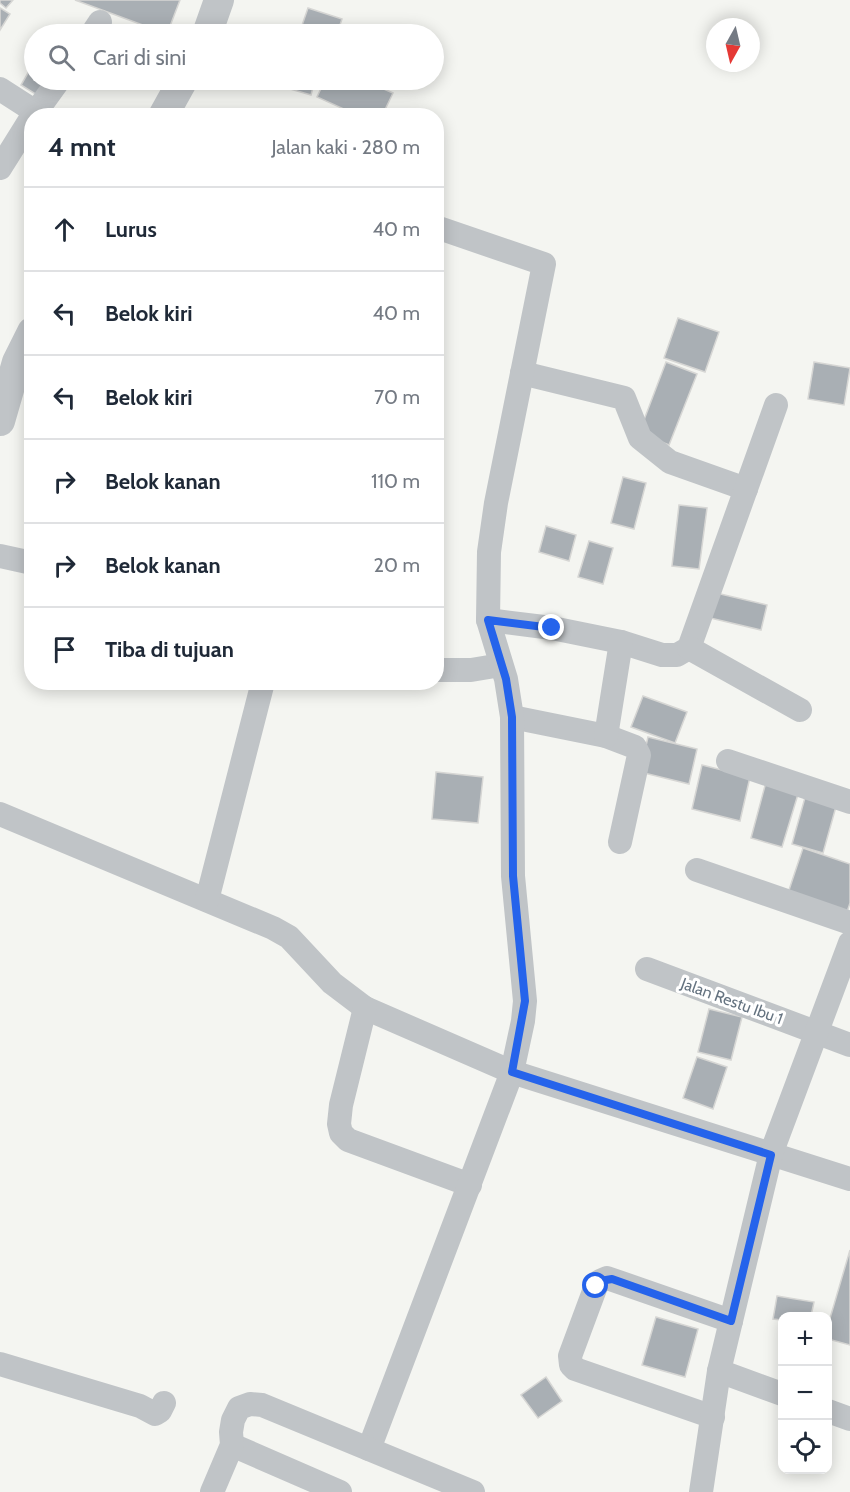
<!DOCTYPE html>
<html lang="id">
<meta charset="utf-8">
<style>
body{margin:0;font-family:Cabin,sans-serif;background:#f2f2f3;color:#1f2937}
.controls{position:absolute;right:18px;bottom:18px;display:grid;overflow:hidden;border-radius:12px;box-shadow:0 3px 15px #0003}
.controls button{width:54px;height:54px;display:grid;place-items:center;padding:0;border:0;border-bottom:2px solid #e0e1e3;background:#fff;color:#1f2937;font:30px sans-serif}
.compass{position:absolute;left:706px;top:18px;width:54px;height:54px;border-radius:50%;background:#fff;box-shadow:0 3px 15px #0003;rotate:188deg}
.stop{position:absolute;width:18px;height:18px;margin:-14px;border:4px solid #2563eb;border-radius:50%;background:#fff}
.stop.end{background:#2563eb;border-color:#fff;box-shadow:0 2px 6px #0008}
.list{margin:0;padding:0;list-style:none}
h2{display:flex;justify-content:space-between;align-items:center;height:78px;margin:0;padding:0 24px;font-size:26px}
h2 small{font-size:20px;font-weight:400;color:#747a83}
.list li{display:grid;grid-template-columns:39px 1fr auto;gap:18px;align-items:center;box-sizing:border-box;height:84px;padding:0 24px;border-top:2px solid #e0e1e3}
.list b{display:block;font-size:22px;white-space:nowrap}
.list em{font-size:20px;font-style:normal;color:#747a83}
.icon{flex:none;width:33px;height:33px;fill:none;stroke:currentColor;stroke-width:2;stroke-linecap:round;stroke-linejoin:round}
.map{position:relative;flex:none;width:850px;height:1492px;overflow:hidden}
.search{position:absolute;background:#fff;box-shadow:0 3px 15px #0003;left:24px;top:24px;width:420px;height:66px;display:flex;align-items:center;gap:15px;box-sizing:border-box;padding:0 21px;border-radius:33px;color:#747a83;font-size:22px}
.panel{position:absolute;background:#fff;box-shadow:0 3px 15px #0003;left:24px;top:108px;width:420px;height:582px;border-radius:24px}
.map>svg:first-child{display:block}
</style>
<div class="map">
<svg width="850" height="1492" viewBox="0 0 850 1492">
<rect width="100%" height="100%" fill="#f4f5f1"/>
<g fill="#a9afb4" stroke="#d6d6d4" stroke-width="1.5">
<polygon points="0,0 13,0 6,8 0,3"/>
<polygon points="75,0 180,0 167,34"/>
<polygon points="0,8 10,14 0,30"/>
<polygon points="308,8 342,19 337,34 299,34"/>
<polygon points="32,66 34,68 34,80 47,80 37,95 21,85"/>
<polygon points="274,80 315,80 311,95 273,84"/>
<polygon points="325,80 363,80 393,93 382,116 359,116 317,97"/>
<polygon points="325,109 342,116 323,116"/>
<polygon points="678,318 719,332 705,372 664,358"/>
<polygon points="666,362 697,374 669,445 639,433"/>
<polygon points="814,362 850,368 844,405 808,399"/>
<polygon points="623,477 646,483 634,529 611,523"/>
<polygon points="679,505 707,508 699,569 672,566"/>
<polygon points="546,526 576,535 569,561 539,552"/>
<polygon points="589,541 613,548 603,584 578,577"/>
<polygon points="712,592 767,605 761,630 706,617"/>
<polygon points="643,696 687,712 675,743 631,727"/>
<polygon points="648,737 697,749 689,784 640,772"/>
<polygon points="702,765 750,777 740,821 692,809"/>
<polygon points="436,772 483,777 478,823 432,819"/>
<polygon points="766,782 799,791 782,847 751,838"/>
<polygon points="806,794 837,803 823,853 792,844"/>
<polygon points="803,848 850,864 850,903 846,915 787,896"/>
<polygon points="709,1009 742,1017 731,1060 698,1052"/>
<polygon points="697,1057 727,1067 713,1109 683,1098"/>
<polygon points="850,1250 850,1345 828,1339 828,1325"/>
<polygon points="777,1296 814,1302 811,1316 782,1316 782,1320 773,1319"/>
<polygon points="656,1317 698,1329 685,1377 642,1365"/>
<polygon points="546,1377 562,1401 538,1418 521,1395"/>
</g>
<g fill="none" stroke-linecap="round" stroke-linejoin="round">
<g stroke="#c0c4c7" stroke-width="24">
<polyline points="92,34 100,22"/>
<polyline points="0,89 42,116"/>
<polyline points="33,116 59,80"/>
<polyline points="0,168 32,117"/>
<polyline points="522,373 624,398 640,438 670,462 746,489"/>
<polyline points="0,556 32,563"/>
<polyline points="488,620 552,628 621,642 662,655 677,655 689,648 776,405"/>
<polyline points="689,648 800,710"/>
<polyline points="436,670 471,670 501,665"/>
<polyline points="512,717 606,736 635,747 639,755 620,842"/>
<polyline points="606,736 621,642"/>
<polyline points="728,761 850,802"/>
<polyline points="0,814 273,928 289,937 332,983 365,1008 512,1072 850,1179"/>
<polyline points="697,870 850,923"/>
<polyline points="207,900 263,682"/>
<polyline points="647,969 850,1045"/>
<polyline points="365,1008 341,1105 339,1124 341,1133 348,1140 470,1185"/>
<polyline points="0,1364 140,1406 155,1414 160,1411 164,1403"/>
<polyline points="719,1371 782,1394"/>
<polyline points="828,1411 850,1419"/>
<polyline points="713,1417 575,1369 571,1365 570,1356 596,1286 600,1281 607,1278 731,1321"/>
<polyline points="232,1445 340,1492"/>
<polyline points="369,1449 512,1072 523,1021 525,1001 513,876 512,717 506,679 488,620 489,552 496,503 544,264 436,227"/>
<polyline points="212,1492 232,1445 231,1432 233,1420 239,1408 250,1404 262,1405 473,1492"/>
<polyline points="701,1492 719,1371 771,1154 850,943"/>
</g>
<g stroke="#c0c4c7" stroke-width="30">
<polyline points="207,34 219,0"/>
<polyline points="163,116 183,80"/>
<polyline points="0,421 17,362 32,332"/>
</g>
</g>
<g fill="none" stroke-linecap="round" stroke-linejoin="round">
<polyline stroke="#2563eb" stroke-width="8" points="552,628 488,620 506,679 512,717 513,876 525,1001 512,1072 771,1155 731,1321 612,1279 600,1281 596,1286"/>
</g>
<g text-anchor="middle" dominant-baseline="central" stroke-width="6" stroke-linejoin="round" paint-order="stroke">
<g font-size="16" fill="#657380" stroke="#fff">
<text transform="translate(732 1001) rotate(20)">Jalan Restu Ibu 1</text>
</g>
</g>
</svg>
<div class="controls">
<button>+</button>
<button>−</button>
<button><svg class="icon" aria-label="locate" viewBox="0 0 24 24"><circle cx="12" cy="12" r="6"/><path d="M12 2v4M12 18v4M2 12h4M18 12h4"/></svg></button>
</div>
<svg class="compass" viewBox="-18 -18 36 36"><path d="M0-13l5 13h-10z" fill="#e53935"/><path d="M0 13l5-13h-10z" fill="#747a83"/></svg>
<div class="stop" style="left:596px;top:1286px"></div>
<div class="stop end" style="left:552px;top:628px"></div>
<div class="search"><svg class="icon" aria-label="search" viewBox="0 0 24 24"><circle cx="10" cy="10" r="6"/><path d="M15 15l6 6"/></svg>Cari di sini</div>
<section class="panel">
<h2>4 mnt<small>Jalan kaki · 280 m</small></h2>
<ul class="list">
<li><svg class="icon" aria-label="ahead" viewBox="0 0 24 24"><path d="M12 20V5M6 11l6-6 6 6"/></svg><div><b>Lurus</b></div><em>40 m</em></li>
<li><svg class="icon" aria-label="left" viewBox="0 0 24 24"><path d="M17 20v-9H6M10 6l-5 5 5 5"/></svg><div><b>Belok kiri</b></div><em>40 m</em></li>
<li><svg class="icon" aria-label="left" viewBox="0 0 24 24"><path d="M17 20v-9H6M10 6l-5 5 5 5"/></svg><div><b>Belok kiri</b></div><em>70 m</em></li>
<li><svg class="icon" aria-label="right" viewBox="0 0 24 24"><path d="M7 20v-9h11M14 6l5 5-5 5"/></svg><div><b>Belok kanan</b></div><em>110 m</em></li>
<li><svg class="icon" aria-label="right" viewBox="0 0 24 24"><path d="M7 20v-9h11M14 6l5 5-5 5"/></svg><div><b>Belok kanan</b></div><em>20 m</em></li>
<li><svg class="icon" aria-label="arrive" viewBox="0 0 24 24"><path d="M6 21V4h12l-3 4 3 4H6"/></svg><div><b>Tiba di tujuan</b></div></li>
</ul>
</section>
</div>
